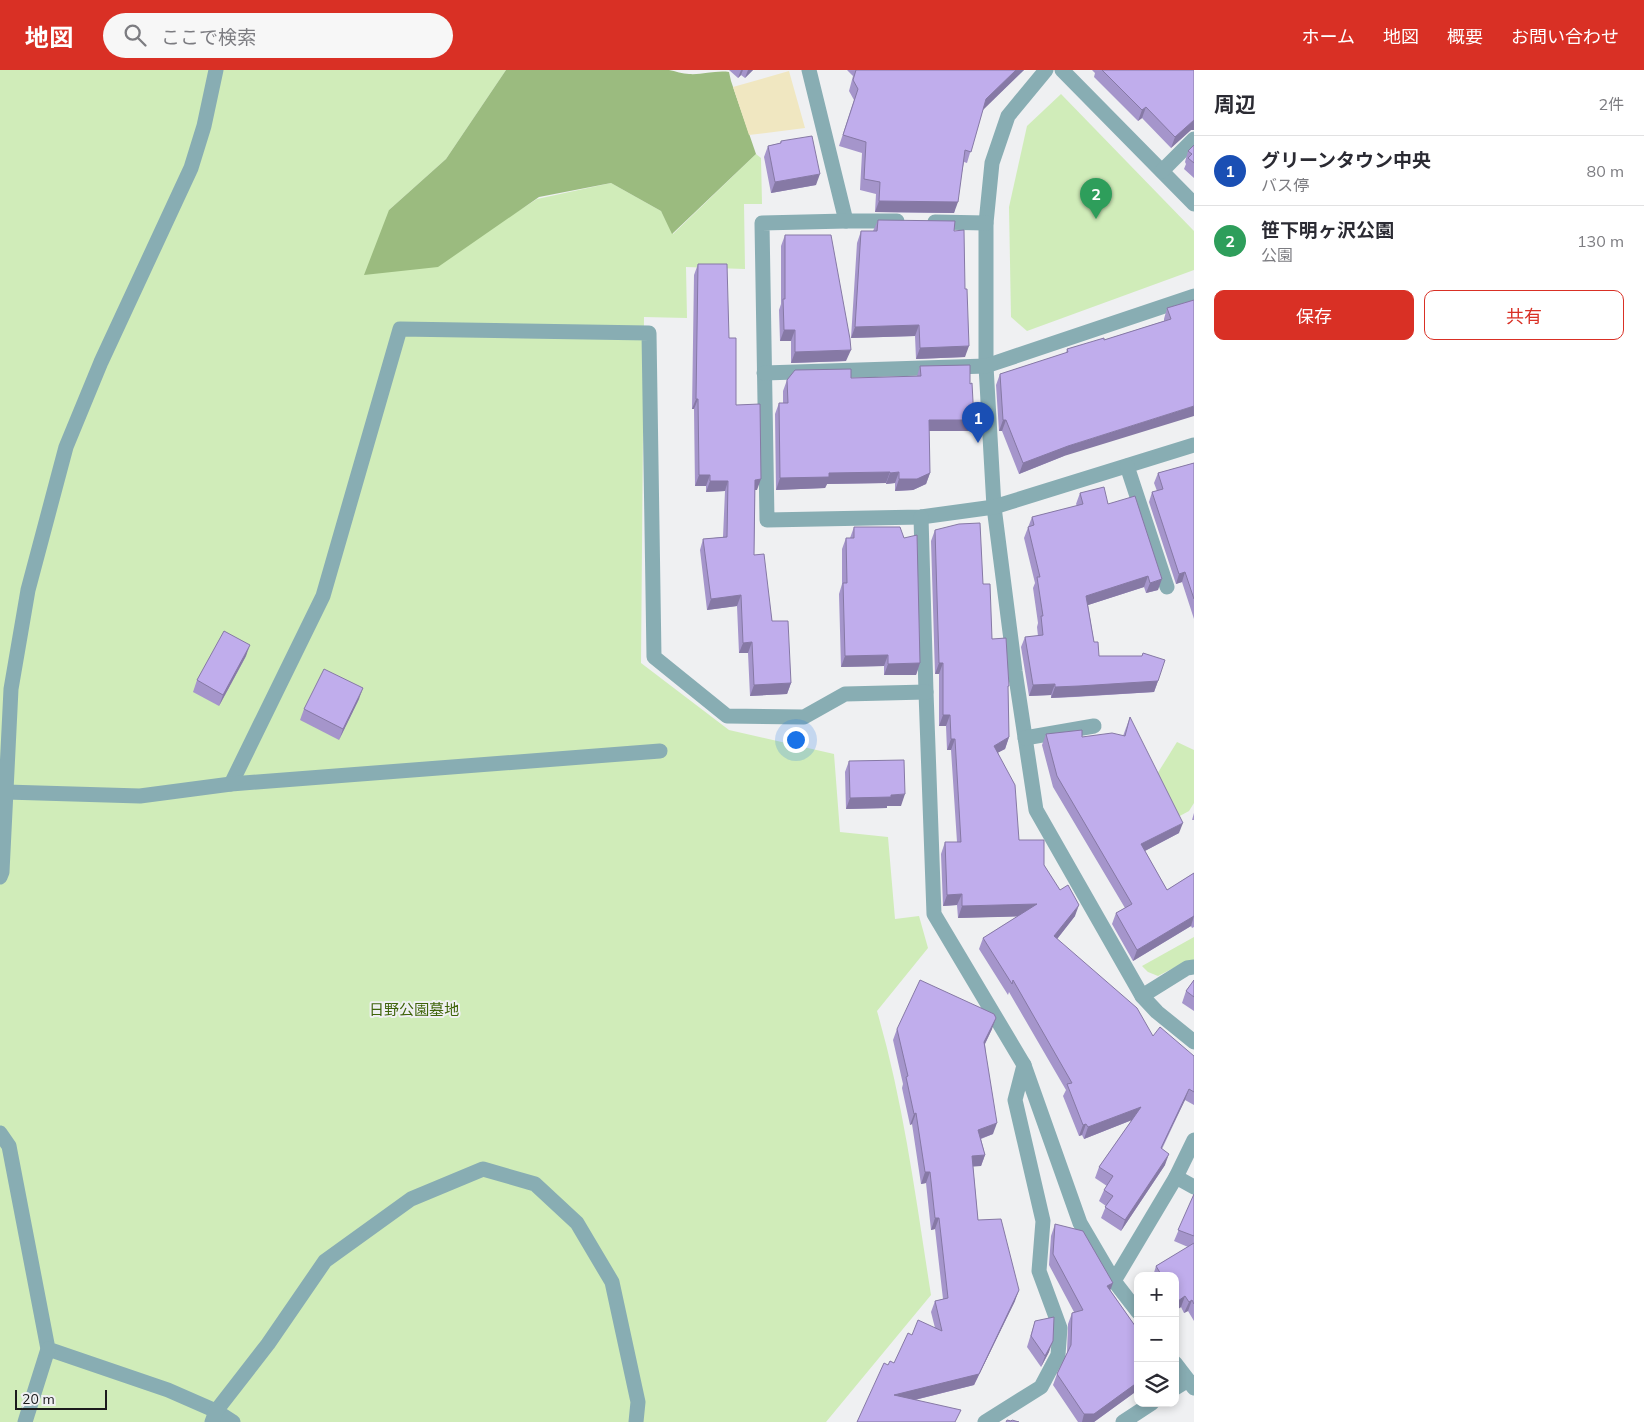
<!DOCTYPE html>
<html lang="ja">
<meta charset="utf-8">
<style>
body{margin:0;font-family:Mulish,"Noto Sans JP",sans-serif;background:#f7f7f7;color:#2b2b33}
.controls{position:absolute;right:15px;bottom:15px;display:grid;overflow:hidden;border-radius:10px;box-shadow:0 2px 8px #0003}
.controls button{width:45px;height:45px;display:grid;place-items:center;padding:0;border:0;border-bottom:1px solid #e1e1e2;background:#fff;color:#2b2b33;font:25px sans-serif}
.scale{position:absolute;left:15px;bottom:12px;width:92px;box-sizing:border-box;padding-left:5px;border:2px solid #1b1b1c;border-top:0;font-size:14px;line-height:18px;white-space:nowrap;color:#1b1b1c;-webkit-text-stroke:4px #eff0f2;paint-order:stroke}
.you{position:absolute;left:795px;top:669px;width:18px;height:18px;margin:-12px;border:4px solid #fff;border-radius:50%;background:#1a73e8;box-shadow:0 0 0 8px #1a73e833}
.badge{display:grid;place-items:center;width:32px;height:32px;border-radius:50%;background:#d93025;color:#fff;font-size:16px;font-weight:700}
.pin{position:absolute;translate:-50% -41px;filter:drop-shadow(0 1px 2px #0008)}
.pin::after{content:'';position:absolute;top:26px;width:18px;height:15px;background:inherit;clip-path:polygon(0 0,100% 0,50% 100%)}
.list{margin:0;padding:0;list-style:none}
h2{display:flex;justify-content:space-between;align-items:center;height:65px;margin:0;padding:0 20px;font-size:21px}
h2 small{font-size:16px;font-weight:400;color:#7c7c81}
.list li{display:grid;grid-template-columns:32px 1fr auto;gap:15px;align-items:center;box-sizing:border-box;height:70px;padding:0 20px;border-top:1px solid #e1e1e2}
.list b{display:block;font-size:19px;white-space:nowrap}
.list p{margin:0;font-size:16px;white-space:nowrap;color:#7c7c81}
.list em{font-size:16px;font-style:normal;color:#7c7c81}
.actions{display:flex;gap:10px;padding:15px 20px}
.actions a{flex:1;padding:11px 0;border:1px solid #d93025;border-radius:10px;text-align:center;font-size:18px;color:#d93025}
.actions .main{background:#d93025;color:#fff}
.icon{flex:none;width:28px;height:28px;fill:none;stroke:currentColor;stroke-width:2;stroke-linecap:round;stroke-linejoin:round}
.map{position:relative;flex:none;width:1194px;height:1352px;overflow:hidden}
header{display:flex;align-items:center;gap:30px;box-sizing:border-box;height:70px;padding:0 25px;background:#d93025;color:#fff}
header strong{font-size:24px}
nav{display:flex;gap:28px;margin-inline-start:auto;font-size:18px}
.search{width:350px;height:45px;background:#f7f7f7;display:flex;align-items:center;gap:12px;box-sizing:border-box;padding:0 18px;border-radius:28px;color:#7c7c81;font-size:19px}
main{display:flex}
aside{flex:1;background:#fff}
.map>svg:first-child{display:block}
</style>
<header>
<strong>地図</strong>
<div class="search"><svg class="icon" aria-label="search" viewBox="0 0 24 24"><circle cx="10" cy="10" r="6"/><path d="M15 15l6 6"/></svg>ここで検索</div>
<nav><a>ホーム</a><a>地図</a><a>概要</a><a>お問い合わせ</a></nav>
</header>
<main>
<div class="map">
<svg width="1194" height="1352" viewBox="0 0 1194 1352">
<rect width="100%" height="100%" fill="#eff0f2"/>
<g fill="#d0ecb9">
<path d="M0 0H506L446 89 389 140 501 152 537 129 611 113 661 141 673 164 756 84 761 88 762 134H744L745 199 686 197 687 248 644 247 641 593 729 660 834 684 840 762 888 767 895 849 919 846 928 878 877 941C904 1034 916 1130 931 1225L826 1352H0Z"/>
<polygon points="1061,24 1194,161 1194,200 1027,261 1011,247 1009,137 1027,56"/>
<polygon points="1177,672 1194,680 1194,733 1189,741 1176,748 1154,709"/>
<polygon points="1194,867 1194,891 1187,891 1158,906 1148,902 1142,896"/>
</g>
<path fill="#9bbb7f" d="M506 0H669C675 1 683 4 689 4 702 5 716 0 729 2L731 11 756 84 672 164 661 141 611 113 539 127 438 197 364 205 389 140 446 89Z"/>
<polygon fill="#f0e7c1" points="789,1 805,58 749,65 733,17"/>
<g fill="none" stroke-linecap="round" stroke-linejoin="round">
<g stroke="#88adb3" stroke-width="15">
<polyline points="809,0 846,151"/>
<polyline points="1046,0 1008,46 992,93 986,153 986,296 994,437 1015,601 1036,740 1142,926 1157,942 1194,972"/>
<polyline points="1062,0 1194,134"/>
<polyline points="1162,101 1194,69"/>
<polyline points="897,151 846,151 762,153 767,450 921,447 994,437 1194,375"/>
<polyline points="935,152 986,153"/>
<polyline points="764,303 986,296 1194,226"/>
<polyline points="1127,396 1167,517"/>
<polyline points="921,447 926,622 934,844 1024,995"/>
<polyline points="1025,668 1094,656"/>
<polyline points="231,714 323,526 400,259 649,263 654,587 727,646 804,647 845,624 926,622"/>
<polyline points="6,722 140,726 231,714 660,681"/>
<polyline points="0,807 2,802 11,619 28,520 66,377 101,292 191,98 204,56 216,0"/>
<polyline points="1142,926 1187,898 1194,897"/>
<polyline points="0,1063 9,1076 48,1279 168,1320 216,1341 233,1352"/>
<polyline points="1176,1107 1194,1117"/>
<polyline points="1114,1211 1138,1242"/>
<polyline points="1175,1293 1194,1318"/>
<polyline points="1175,1318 1188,1310"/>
<polyline points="25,1352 48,1279"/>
<polyline points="212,1352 216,1341 268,1274 325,1191 411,1129 483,1099 535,1114 577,1153 612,1212 638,1332 636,1352"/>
<polyline points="985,1352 1041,1317 1058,1285 1060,1258 1039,1201 1043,1151 1015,1030 1024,995 1080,1153 1114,1211 1176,1107 1194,1070"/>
<polyline points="1123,1352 1152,1333"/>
</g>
</g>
<g fill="#a595cb">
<polygon points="729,0 753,0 745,8 741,5 738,8"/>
<polygon points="847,0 1024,0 983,39 967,93 964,92 954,143 875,142 876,124 860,120 862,83 839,76 854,30 849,21 853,6"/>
<polygon points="1092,0 1194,0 1191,60 1171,78 1142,48 1138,51 1094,7 1095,3"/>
<polygon points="781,71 816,115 771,123 764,87 768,76 780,73"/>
<polygon points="1194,75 1194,108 1184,99 1186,94 1185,92 1188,81"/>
<polygon points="878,150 954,161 965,287 916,289 915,266 851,268 857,173 861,161 873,161"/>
<polygon points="785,165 846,291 791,293 791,271 780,271 779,240 781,234 781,176"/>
<polygon points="698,194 729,268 736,335 757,420 755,420 754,485 772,551 791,613 787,624 750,626 748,583 739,583 737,536 707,540 700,480 703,469 723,467 725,421 706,422 706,416 695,416 694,339 692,339 694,205"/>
<polygon points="1194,230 1064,386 1019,404 1002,361 999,361 996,315 1000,304 1066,283 1067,279 1104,270 1164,251 1164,249 1167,238"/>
<polygon points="920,296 970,361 929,361 930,403 926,414 913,420 895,421 895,413 886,414 886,413 827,414 825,418 776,420 775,344 779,333 783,333 783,321 787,310 917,306"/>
<polygon points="1194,393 1194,549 1182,512 1176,514 1149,432 1152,422 1157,421 1154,413 1158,403"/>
<polygon points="1080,423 1108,434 1158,520 1146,523 1144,517 1088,535 1094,572 1099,586 1158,611 1154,622 1075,627 1051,628 1051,625 1029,626 1021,577 1025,567 1038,566 1037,557 1038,553 1033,518 1035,513 1024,468 1032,447 1077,436 1076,434"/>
<polygon points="854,457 920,593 916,605 884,605 884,596 841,597 839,524 842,514 842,479 846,468 850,468"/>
<polygon points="935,460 983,514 992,569 1008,620 1009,667 1005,679 998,682 1019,770 1044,795 1075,846 1057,869 1153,966 1194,986 1194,1035 1185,1030 1162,1079 1165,1095 1121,1161 1101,1148 1106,1136 1099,1131 1104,1120 1107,1116 1095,1108 1099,1097 1132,1050 1084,1069 1082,1065 1079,1066 1063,1026 1066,1020 1009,922 1008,925 979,879 983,868 1018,846 958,848 957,835 943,836 941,784 945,772 957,772 951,680 947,680 946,656 939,656 939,604 935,604 931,471"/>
<polygon points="246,586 219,636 193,622 197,610"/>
<polygon points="359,629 339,670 300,650 304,639"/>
<polygon points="1130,647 1179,763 1145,781 1167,820 1194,803 1194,857 1192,858 1191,856 1133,891 1112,854 1116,843 1125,838 1053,717 1042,675 1046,664 1082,667 1123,666"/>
<polygon points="849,691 901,736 887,736 887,738 846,739 845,702"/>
<polygon points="1194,743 1194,750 1192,750"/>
<polygon points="1194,910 1194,941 1182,933 1186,921"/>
<polygon points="897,959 992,959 985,974 993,1064 981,1069 985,1085 981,1096 973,1096 978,1150 1015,1231 974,1315 915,1330 857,1352 888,1295 894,1293 912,1265 935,1258 931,1242 935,1231 943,1229 935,1159 931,1160 926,1113 921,1114 912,1054 910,1055 902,1018 903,1014 893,970"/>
<polygon points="1194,1124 1194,1251 1188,1241 1184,1243 1181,1237 1175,1241 1175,1206 1153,1206 1156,1196 1188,1177 1174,1171"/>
<polygon points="1055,1154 1110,1220 1138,1260 1138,1320 1094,1352 1078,1352 1053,1315 1057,1304 1067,1283 1068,1254 1072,1243 1074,1242 1049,1195 1051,1166"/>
<polygon points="1035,1251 1049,1282 1041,1297 1027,1277"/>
</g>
<g fill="#8679a5">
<polygon points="741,0 743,0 741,5 738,8"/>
<polygon points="748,0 753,0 745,8"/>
<polygon points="1016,0 1024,0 982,41 986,29"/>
<polygon points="1146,37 1142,48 1138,51 1142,40"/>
<polygon points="1194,50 1194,60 1191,60 1171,78 1175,67"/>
<polygon points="820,104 816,115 771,123 775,112"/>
<polygon points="879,131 958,132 954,143 875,142"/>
<polygon points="919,255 915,266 851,268 855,257"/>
<polygon points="784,260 795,260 791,271 780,271"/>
<polygon points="969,276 965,287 916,289 920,278"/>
<polygon points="851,280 846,291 791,293 795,282"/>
<polygon points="696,329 698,329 694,339 692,339"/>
<polygon points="1194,336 1194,346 1064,386 1019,404 1023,393 1068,376"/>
<polygon points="929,350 974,350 970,361 925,361"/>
<polygon points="1003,350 1006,350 1002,361 999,361"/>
<polygon points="890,402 886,413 827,414 825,418 776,420 780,408 829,403"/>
<polygon points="899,402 895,413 886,414 890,403"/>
<polygon points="930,403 926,414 913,420 895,421 899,409"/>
<polygon points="699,405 710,405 706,416 695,416"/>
<polygon points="761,409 757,420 751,420 755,410"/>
<polygon points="710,411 728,411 725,421 706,422"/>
<polygon points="1185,502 1182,512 1176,514 1179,504"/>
<polygon points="1148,506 1144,517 1082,537 1086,526"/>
<polygon points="1162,509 1158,520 1146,523 1150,513"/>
<polygon points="741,525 737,536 707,540 711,529"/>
<polygon points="752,572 748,583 739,583 743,573"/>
<polygon points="250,575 246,586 219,636 223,625"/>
<polygon points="888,585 884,596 841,597 845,586"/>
<polygon points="920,593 916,605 884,605 888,594"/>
<polygon points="939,593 943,593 939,604 935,604"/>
<polygon points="1158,611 1154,622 1051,628 1055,617"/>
<polygon points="791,613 787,624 750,626 754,615"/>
<polygon points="1055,614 1051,625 1029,626 1033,615"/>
<polygon points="363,618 359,629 339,670 343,659"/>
<polygon points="943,645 950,645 946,656 939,656"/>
<polygon points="1009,667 1005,679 990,687 994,676"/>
<polygon points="951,669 955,669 951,680 947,680"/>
<polygon points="905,724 901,736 887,736 887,738 846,739 850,728"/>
<polygon points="1183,753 1179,763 1137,785 1141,774"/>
<polygon points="962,824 957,835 943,836 947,825"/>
<polygon points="1037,834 1033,846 958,848 962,836"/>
<polygon points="1079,835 1075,846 1050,878 1054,866"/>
<polygon points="1194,846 1191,856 1133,891 1137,880"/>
<polygon points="996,948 992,959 980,984 984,972"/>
<polygon points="1189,1019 1185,1030 1156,1089 1161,1078"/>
<polygon points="1141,1037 1137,1048 1084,1069 1088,1057"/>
<polygon points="916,1043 912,1054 910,1055 914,1044"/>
<polygon points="997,1053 993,1064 974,1071 978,1060"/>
<polygon points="1086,1054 1082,1065 1079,1066 1083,1055"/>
<polygon points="1169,1084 1165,1095 1121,1161 1125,1150"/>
<polygon points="985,1085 981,1096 968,1097 972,1086"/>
<polygon points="925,1102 930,1102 926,1113 921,1114"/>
<polygon points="935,1148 939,1148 935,1159 931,1160"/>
<polygon points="1113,1213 1109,1224 1107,1216"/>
<polygon points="1019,1220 1015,1231 974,1315 890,1336 894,1325"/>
<polygon points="1185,1226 1181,1237 1175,1241 1175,1238 1178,1231"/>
<polygon points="1192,1230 1188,1241 1184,1243 1189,1232"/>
<polygon points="1053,1271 1049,1282 1041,1297 1045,1286"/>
<polygon points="1138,1312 1138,1320 1094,1352 1082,1352 1084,1344"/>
</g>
<g fill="#c0adec" stroke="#8679a5">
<polygon points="856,0 1016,0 986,29 971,82 965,80 958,132 879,131 880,112 864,109 866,72 843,65 858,19 853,10"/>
<polygon points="1102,0 1194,0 1194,50 1175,67 1146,37 1142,40"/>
<polygon points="812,66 820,104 775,112 768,76 781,73 781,71"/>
<polygon points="1194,75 1194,93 1188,88 1192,84 1188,81"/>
<polygon points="878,150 955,151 954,161 964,160 965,219 967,219 969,276 920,278 919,255 855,257 861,161 877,161"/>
<polygon points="785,165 831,165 850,269 851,280 795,282 795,260 784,260 783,229 785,229"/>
<polygon points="698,194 727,194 729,268 736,268 736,335 760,334 761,409 755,410 754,485 764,484 772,551 788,551 791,613 754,615 752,572 743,573 741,525 711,529 703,469 727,467 728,411 710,411 710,405 699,405 698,329 696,329"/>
<polygon points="1194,230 1194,336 1068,376 1023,393 1006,350 1003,350 1000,304 1068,282 1067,279 1104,268 1104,270 1171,249 1167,238"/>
<polygon points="970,295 970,314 972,313 974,350 929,350 930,403 917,409 899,409 899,402 890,403 890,402 829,403 829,407 780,408 779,333 788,333 787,310 795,300 851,299 851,308 921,306 920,296"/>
<polygon points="1194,393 1194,529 1185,502 1179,504 1152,422 1163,419 1158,403"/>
<polygon points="1104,417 1108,434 1135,426 1162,509 1150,513 1148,506 1086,526 1094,572 1098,572 1099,586 1142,586 1143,583 1165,590 1158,611 1079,616 1055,617 1055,614 1033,615 1025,567 1043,565 1041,546 1043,546 1037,507 1040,507 1028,457 1034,455 1032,447 1083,434 1080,423"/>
<polygon points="980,453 983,514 990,514 992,569 1006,568 1009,616 1008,616 1009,667 994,676 1015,715 1019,770 1044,770 1044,795 1060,820 1068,815 1079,835 1054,866 1137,938 1153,966 1160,957 1194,986 1194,1022 1189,1019 1161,1078 1169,1084 1125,1150 1105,1137 1113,1126 1104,1120 1113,1106 1099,1097 1141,1037 1088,1057 1086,1054 1083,1055 1067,1014 1072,1013 1013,910 1012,914 983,868 1037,834 962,836 962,824 947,825 945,772 961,772 955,669 951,669 950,645 943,645 943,593 939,593 935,460 959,454"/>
<polygon points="854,457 900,457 904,468 917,465 920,593 888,594 888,585 845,586 843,513 847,513 846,468 854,468"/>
<polygon points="224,561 250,575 223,625 197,610"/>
<polygon points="324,599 363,618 343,659 304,639"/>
<polygon points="1130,647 1183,753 1141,774 1167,820 1194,803 1194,846 1137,880 1116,843 1132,834 1057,706 1046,664 1082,660 1082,667 1112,663 1125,666"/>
<polygon points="904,690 905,724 891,725 891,727 850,728 849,691"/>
<polygon points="920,910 994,944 996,948 984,972 997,1053 978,1060 985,1085 972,1086 978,1150 1001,1149 1019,1220 979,1304 894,1325 961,1340 955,1352 857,1352 884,1293 888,1295 890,1291 894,1293 908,1263 912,1265 918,1250 942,1261 935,1231 948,1228 939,1148 935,1148 930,1102 925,1102 916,1043 914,1044 906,1007 908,1006 897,959"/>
<polygon points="1194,910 1194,927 1186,921"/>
<polygon points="1194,1124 1194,1166 1178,1160"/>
<polygon points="1055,1154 1083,1161 1113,1213 1107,1216 1138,1260 1138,1312 1094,1344 1084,1344 1057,1304 1071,1275 1072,1243 1083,1240 1053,1184"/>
<polygon points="1194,1173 1194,1234 1192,1230 1189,1232 1185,1226 1178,1231 1175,1226 1175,1206 1162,1206 1156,1196"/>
<polygon points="1054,1247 1053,1271 1045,1286 1031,1266 1035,1251"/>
<polygon points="1007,1350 1011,1351 1012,1350 1019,1352 1006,1352"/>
</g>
<g text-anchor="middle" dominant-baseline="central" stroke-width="4" stroke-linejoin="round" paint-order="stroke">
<g font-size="15" fill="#3f640a" stroke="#eff0f2">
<text x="414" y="939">日野公園墓地</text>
</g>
</g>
</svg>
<div class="controls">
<button>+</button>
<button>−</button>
<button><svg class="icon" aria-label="layers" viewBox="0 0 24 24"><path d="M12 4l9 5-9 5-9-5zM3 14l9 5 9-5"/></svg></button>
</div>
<div class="scale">20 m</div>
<div class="you"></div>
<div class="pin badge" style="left:978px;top:373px;background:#1a4fb4">1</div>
<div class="pin badge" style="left:1096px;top:149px;background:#2e9e5b">2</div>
</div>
<aside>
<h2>周辺<small>2件</small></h2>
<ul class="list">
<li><span class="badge" style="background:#1a4fb4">1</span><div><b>グリーンタウン中央</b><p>バス停</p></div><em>80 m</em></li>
<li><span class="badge" style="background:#2e9e5b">2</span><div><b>笹下明ヶ沢公園</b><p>公園</p></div><em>130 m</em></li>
</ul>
<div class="actions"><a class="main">保存</a><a>共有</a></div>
</aside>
</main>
